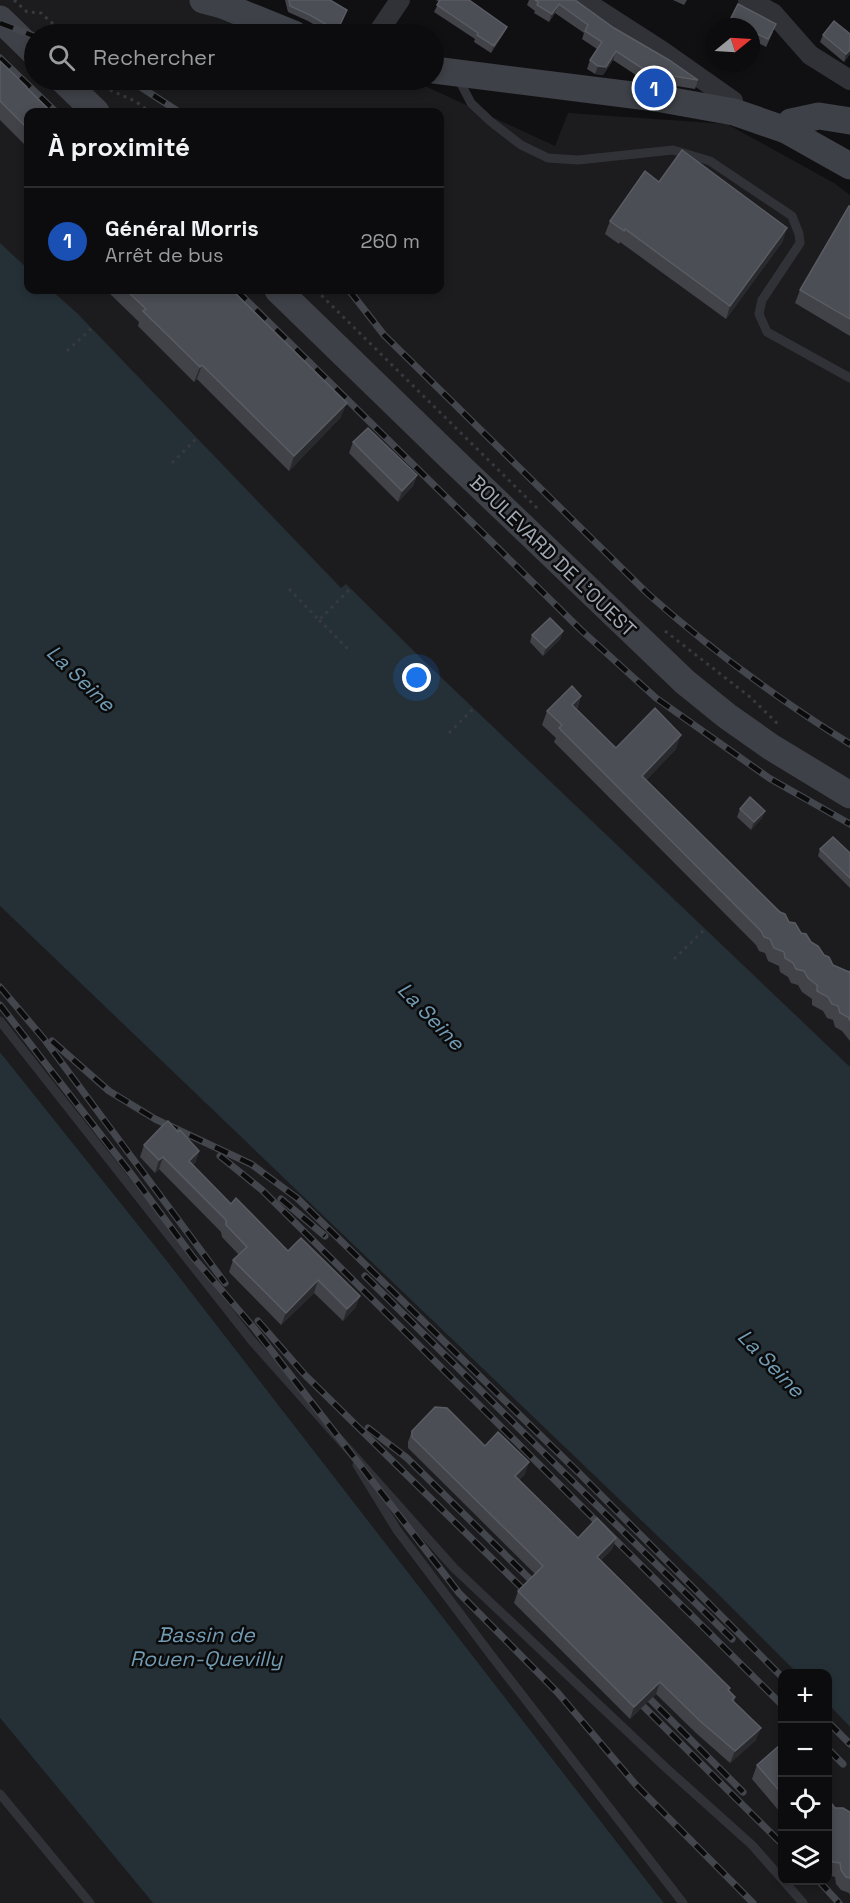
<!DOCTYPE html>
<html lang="fr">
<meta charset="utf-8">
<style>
body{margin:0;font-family:"Space Grotesk",sans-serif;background:#1a1a1c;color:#f1f3f6}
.controls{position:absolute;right:18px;bottom:18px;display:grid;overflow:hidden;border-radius:12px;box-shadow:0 3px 9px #0003}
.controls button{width:54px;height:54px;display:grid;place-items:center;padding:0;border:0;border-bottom:2px solid #2c2c2e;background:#0c0c0e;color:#f1f3f6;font:30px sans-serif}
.compass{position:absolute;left:706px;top:18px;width:54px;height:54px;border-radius:50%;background:#0c0c0e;box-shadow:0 3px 9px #0003;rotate:72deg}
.you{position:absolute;left:417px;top:678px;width:21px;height:21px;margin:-15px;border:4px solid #fff;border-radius:50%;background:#1a73e8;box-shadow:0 0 0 9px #1a73e833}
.badge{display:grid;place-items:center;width:39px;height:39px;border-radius:50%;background:#ea580c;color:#fff;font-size:20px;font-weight:700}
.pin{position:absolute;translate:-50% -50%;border:3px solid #fff;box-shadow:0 2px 6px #0006}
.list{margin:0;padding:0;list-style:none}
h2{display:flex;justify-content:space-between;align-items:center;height:78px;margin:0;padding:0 24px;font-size:26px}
h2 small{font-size:20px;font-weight:400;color:#9a9b9e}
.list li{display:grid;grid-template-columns:39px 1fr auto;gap:18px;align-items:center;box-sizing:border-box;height:108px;padding:0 24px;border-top:2px solid #2c2c2e}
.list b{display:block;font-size:22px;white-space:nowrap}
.list p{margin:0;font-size:20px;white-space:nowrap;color:#9a9b9e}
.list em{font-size:20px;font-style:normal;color:#9a9b9e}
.icon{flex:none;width:33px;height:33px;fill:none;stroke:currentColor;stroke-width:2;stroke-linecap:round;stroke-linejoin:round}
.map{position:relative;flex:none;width:850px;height:1903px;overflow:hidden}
.search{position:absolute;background:#0c0c0e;box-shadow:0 3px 9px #0003;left:24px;top:24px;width:420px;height:66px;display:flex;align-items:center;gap:15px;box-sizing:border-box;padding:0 21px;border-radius:33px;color:#9a9b9e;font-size:22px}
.panel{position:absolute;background:#0c0c0e;box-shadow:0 3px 9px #0003;left:24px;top:108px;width:420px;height:186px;border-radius:12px}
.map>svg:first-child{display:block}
</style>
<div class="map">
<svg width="850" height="1903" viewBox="0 0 850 1903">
<rect width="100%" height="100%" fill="#101012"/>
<g fill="#1c1c1f" fill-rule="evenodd">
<path d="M0 0H235L316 34H34V80H412L555 146 568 113 727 124 834 183 850 195V1114L0 315ZM28 112H440V290H28Z"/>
<polygon points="0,906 719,1595 797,1673 782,1674 782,1880 828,1880 828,1704 850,1727 850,1903 664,1903 167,1261 0,1052"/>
<polygon points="0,1718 153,1903 0,1903"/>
</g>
<g fill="#253036">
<polygon points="0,243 28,269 28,290 51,290 77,313 341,588 346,584 425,662 850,1067 850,1727 828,1704 828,1674 797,1673 719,1595 0,906"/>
<polygon points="0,1052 167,1261 664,1903 153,1903 0,1718"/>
</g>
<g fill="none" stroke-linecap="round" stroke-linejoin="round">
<g stroke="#36393e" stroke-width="3" stroke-dasharray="3 4.5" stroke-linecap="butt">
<polyline points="14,0 27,12 41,13 64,34"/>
<polyline points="95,34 106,25"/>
<polyline points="103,87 135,101 150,112"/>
<polyline points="316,290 539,510"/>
<polyline points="67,351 91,329"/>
<polyline points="172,463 197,438"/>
<polyline points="289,589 319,620 350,589"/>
<polyline points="319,620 351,652"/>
<polyline points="665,631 750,697 778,724"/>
<polyline points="449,733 474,708"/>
<polyline points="674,959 705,929"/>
</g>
<g stroke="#313237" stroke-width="9">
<polyline points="458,78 471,103 490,121 521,145 548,158 578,160 673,150 710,161 792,216 799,234 800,243 762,300 759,314 767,332 850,378"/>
<polyline points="0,1021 252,1341 454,1568 665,1767 752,1845 782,1879"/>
<polyline points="357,1465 397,1530 491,1655 683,1903"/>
<polyline points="0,1794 90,1903"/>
<polyline points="783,1880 803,1903"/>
</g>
<g stroke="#313237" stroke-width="20">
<polyline points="583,0 662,51 733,101 734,112"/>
<polyline points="748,0 773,13 810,55 850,80"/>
<polyline points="377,34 400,0"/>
</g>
<g stroke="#3e4147" stroke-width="27">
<polyline points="203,0 222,5 294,34"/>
<polyline points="0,19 34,52"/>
<polyline points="434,70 656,98 734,112 786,130 850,166"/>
<polyline points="63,80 96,112"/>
<polyline points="786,130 791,122 819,116 850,121"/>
<polyline points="278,290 453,460 685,682 727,716 771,747 850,795"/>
</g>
<g stroke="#43464c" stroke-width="7">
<g id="rail">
<polyline points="0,23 34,36"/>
<polyline points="0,58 56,112"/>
<polyline points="130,80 179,112"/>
<polyline points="236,290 581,630 656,698 769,778 850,824"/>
<path d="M349 290 384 335 647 593C711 650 778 699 850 744"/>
<polyline points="0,987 44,1039 225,1283"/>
<polyline points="0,1005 132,1175 193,1257 254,1328 459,1593 558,1693 636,1785 753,1903"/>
<polyline points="52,1041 109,1091 155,1119 251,1164 297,1198 579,1473 782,1677"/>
<polyline points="220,1156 262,1190 782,1705"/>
<polyline points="281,1199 325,1236"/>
<polyline points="365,1276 732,1639"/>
<polyline points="258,1321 305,1375 534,1600"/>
<polyline points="368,1428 407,1458 541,1590"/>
<polyline points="639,1688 743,1792"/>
<polyline points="631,1694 782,1844"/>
<polyline points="828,1722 850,1744"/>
<polyline points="828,1749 843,1764"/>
<polyline points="818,1880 839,1903"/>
</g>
</g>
<use href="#rail" stroke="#0b0b0c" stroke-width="4.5" stroke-dasharray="14" stroke-linecap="butt"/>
</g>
<g fill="#414348">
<polygon points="285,0 330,0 347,10 336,34 330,34 308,21 288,12"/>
<polygon points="436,0 469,0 507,27 504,33 491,53 474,42 475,39 434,12 439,2"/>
<polygon points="529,0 575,0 614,28 698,80 695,89 645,81 613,60 603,75 595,74 587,69 590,60 597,49 582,39 584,33 555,13 549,22 534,13 535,11 527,5"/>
<polygon points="673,0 687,0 684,5"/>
<polygon points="730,20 773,32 766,47 751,39 751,27 727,27"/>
<polygon points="850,34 850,54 844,62 820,42 823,35"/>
<polygon points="0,61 27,88 28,112 28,148 0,120"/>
<polygon points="659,182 783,241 726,319 620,242 619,244 605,234 610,221"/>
<polygon points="850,207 850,336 795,303 800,290"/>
<polygon points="106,290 232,290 341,417 289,471 197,379 194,382 138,326 139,322"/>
<polygon points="353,442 417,475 413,486 398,502 349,453"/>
<polygon points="563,631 560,639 543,656 530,642 532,635"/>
<polygon points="581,696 577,709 616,748 676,749 646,780 789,922 824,955 833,965 849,972 850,971 850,1041 842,1031 835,1027 833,1020 827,1018 823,1011 812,1005 812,999 802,992 798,985 791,983 788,977 780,972 779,966 768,961 765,953 759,951 756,945 554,742 556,738 542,725 547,711"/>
<polygon points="740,809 765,811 762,818 751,830 737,817"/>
<polygon points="820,849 850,853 850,888 818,856"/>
<polygon points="178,1132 199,1151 195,1163 193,1165 231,1204 288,1251 360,1296 355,1308 343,1321 314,1293 281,1325 229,1272 233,1260 239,1255 222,1237 221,1232 159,1169 155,1173 140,1157 144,1145"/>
<polygon points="412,1431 485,1446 525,1474 519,1480 578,1538 616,1538 612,1549 601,1560 730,1688 729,1690 735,1697 734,1702 756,1740 730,1763 696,1733 656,1694 630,1719 514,1603 518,1591 535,1574 408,1448 408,1442"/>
<polygon points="783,1747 783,1824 778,1819 780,1812 752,1779 757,1765"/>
<polygon points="828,1799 835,1808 850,1812 850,1895 849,1893 841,1890 836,1884 835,1877 828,1875"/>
</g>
<g fill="#292a2e">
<polygon points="559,4 555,13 549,22 552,14"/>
<polygon points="507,27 504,33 491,53 494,46"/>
<polygon points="850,50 850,54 844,62 846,54"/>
<polygon points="616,51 613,60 603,75 595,74 598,66"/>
<polygon points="787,228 783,241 726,319 730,306"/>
<polygon points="202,365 197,379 194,382 200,367"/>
<polygon points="347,403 341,417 289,471 294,456"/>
<polygon points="417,475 413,486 398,502 402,491"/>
<polygon points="563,631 560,639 543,656 546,648"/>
<polygon points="581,696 576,710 572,705"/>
<polygon points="681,735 676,749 637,790 642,776"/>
<polygon points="765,811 762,818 751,830 754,822"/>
<polygon points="199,1151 195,1163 184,1173 189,1161"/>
<polygon points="163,1157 159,1169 155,1173 159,1160"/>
<polygon points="318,1280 314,1293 281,1325 286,1313"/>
<polygon points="360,1296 355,1308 343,1321 347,1309"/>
<polygon points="529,1462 525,1474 511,1488 515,1476"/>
<polygon points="616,1538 612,1549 593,1568 597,1557"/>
<polygon points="660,1682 656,1694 630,1719 634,1707"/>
<polygon points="761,1728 756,1740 730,1763 735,1751"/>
</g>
<g fill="#4b4e54" stroke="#595c63" stroke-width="1.5">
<polygon points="289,0 330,0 347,10 337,31 310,15 290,6"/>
<polygon points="440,0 469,0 507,27 494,46 477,35 478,33 437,5"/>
<polygon points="535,0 575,0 614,28 669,60 698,80 648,72 616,51 606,67 598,66 590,60 602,42 585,31 588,25 559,4 552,14 537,5 538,2"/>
<polygon points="738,4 776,24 768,39 751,31 751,27 744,27 730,20"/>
<polygon points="834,21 850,34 850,50 846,54 823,35"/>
<polygon points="0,61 27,87 27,88 51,112 28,112 28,129 0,101"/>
<polygon points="682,150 787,228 730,306 625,229 624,231 610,221 645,171 659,182"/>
<polygon points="849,206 850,207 850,319 800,290"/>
<polygon points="126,290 232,290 347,403 294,456 202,365 200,367 143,311 146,309"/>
<polygon points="368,428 417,475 402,491 353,442"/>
<polygon points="550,618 563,631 546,648 532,635"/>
<polygon points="572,686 581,696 572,705 616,748 655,708 681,735 642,776 780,912 785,914 789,922 795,923 801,933 806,934 811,942 818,946 824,955 829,957 833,965 849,972 850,971 850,1021 848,1017 840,1013 838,1006 832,1004 828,997 817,991 817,985 808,978 804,971 796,969 793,963 785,958 784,952 774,948 770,939 764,937 761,931 559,728 562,725 547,711"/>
<polygon points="750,797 765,811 754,822 740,809"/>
<polygon points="833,837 850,853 850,878 820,849"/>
<polygon points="168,1121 178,1132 180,1130 199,1151 189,1161 231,1204 236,1198 288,1251 301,1238 360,1296 347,1309 318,1280 286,1313 233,1260 247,1247 226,1225 226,1220 163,1157 159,1160 144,1145 166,1122"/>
<polygon points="435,1407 447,1408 485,1446 498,1432 529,1462 515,1476 578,1538 597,1518 616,1538 597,1557 730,1688 728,1690 735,1697 732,1700 761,1728 735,1751 700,1721 660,1682 634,1707 518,1591 543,1566 412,1437 412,1431"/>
<polygon points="780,1745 783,1747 783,1795 757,1765"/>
<polygon points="828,1799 835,1808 843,1808 850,1812 850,1878 846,1877 841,1870 840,1863 833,1862 828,1856"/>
</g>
<g text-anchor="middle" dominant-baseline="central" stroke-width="5" stroke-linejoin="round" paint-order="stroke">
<g font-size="20" fill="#a0a8b4" stroke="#0b0b0c">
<text transform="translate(553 556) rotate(44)">BOULEVARD DE L'OUEST</text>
</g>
<g font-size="21" font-style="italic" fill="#729bb3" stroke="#0b0b0c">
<text transform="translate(81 678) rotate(44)">La Seine</text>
<text transform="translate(431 1016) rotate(46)">La Seine</text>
<text transform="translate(771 1363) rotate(46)">La Seine</text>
<text x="206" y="1634">Bassin de<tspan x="206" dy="24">Rouen-Quevilly</tspan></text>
</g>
</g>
</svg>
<div class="controls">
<button>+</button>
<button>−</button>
<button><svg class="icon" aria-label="locate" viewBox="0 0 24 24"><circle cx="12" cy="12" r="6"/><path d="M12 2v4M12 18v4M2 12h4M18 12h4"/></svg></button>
<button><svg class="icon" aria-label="layers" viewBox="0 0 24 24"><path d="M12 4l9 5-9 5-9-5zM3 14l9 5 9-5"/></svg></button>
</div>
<svg class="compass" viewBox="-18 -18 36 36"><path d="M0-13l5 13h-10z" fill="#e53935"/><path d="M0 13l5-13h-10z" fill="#9a9b9e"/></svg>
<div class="you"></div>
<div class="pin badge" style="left:654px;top:88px;background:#1a4fb4">1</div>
<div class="search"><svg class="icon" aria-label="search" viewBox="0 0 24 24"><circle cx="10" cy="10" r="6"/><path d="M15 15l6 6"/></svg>Rechercher</div>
<section class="panel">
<h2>À proximité<small></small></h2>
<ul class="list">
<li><span class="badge" style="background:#1a4fb4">1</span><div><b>Général Morris</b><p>Arrêt de bus</p></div><em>260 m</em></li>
</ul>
</section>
</div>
